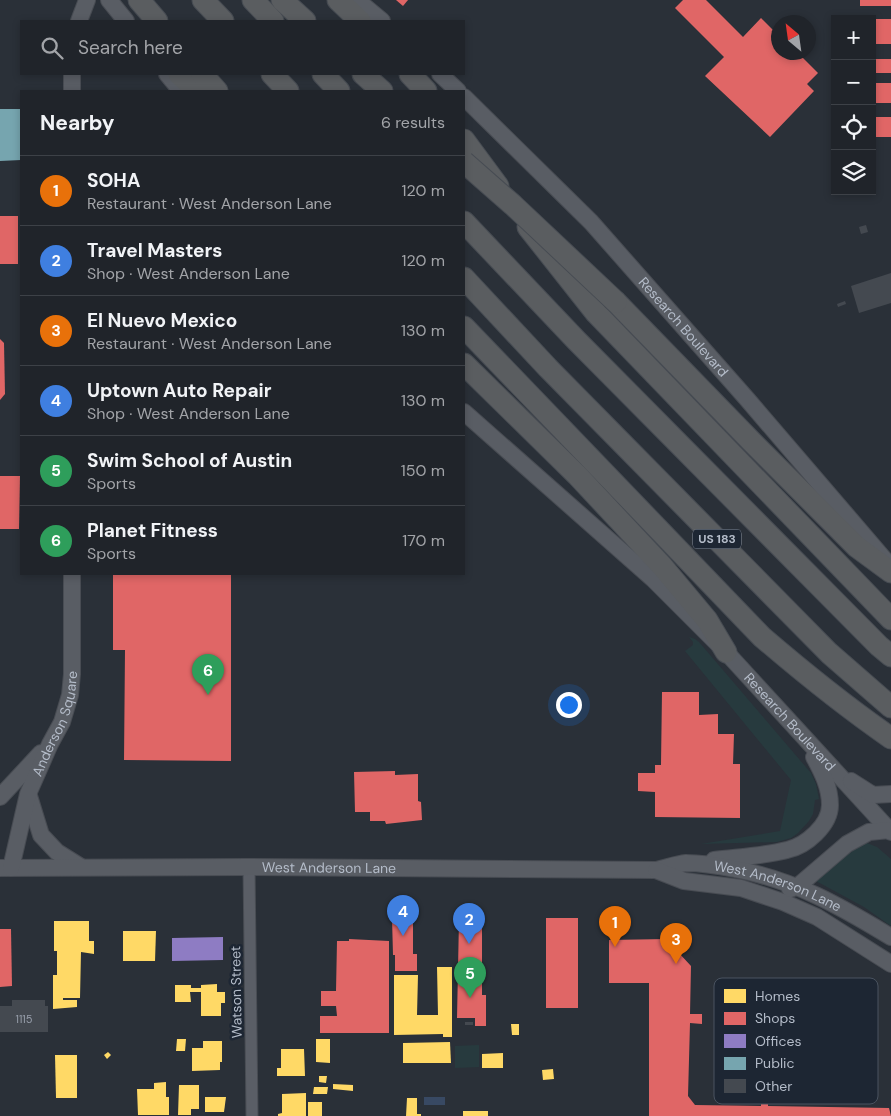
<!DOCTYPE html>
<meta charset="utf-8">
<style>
body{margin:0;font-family:"DM Sans",sans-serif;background:#2d3036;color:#f1f3f6}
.controls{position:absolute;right:15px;top:15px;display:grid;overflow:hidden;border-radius:0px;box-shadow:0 2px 8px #0003}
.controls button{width:45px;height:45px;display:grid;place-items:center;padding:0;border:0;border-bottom:1px solid #3d4147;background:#20242a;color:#f1f3f6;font:25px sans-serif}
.compass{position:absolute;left:771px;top:15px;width:45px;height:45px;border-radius:50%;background:#20242a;box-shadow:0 2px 8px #0003;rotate:331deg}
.you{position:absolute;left:568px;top:704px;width:18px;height:18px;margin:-12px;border:4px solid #fff;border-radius:50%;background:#1a73e8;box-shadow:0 0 0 8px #1a73e833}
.badge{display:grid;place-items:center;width:32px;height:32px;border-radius:50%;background:#0b8043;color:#fff;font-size:16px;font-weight:700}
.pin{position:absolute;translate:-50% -41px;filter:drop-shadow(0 1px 2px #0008)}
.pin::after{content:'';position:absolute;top:26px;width:18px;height:15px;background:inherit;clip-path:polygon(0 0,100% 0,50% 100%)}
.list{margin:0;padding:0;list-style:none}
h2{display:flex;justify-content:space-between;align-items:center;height:65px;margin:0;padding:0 20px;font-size:21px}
h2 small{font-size:16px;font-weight:400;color:#a2a4a8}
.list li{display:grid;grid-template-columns:32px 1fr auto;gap:15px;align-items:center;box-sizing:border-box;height:70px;padding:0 20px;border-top:1px solid #3d4147}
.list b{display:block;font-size:19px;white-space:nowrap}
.list p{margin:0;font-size:16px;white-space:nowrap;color:#a2a4a8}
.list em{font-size:16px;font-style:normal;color:#a2a4a8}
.icon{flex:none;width:28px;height:28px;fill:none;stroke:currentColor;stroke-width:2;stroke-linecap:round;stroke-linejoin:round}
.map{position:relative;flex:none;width:891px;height:1116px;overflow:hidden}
.search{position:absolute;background:#20242a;box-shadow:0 2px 8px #0003;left:20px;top:20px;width:445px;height:55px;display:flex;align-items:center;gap:12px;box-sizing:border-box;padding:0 18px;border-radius:0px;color:#a2a4a8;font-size:19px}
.panel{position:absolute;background:#20242a;box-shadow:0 2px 8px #0003;left:20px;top:90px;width:445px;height:485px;border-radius:0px}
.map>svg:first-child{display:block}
</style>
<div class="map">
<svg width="891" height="1116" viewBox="0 0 891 1116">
<rect width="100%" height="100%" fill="#2a3038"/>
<g fill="#273a3e">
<polygon points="689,637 695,639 699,642 811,773 816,784 819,799 815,800 813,814 809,821 798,833 791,838 777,842 701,844 780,831 791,780 685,651 693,645 693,642"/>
<polygon points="867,843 877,847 891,859 891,926 864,907 816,881 848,850 850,853 860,845"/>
<polygon points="479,1045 479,1067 455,1068 455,1046"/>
</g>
<rect fill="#384963" x="424" y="1097" width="21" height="8"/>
<g fill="#ffd966">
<polygon points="54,921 89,921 89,941 94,941 94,954 81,952 80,998 63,998 63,1000 77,1000 77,1007 53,1009 53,975 57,975 57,951 54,951"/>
<polygon points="123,931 156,931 155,961 123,961"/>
<polygon points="437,967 452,967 452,1037 443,1037 443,1034 394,1035 394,975 418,975 417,1015 438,1015"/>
<polygon points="217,984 217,992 225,992 225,1003 221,1003 221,1016 201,1016 201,992 190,992 191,1002 175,1002 175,985 191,985 191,988 201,988 201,985"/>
<polygon points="511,1024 519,1024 519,1035 512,1035"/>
<polygon points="177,1039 186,1039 185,1051 176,1051"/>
<polygon points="316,1039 330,1039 330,1063 316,1062"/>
<polygon points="203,1041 222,1041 222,1062 220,1062 220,1070 192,1071 192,1048 203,1048"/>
<polygon points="450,1042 451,1063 403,1063 403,1043"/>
<polygon points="281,1049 304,1049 305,1076 277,1076 277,1068 281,1068"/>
<polygon points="108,1052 111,1055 107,1059 104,1055"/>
<polygon points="503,1053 503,1068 482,1068 482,1054"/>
<polygon points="55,1055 77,1055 77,1098 56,1098"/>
<polygon points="553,1069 554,1079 543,1080 542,1070"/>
<polygon points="319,1076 327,1076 326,1083 319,1082"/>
<polygon points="166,1082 166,1097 169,1097 169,1115 138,1115 137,1089 154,1089 154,1083"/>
<polygon points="333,1084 353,1085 353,1091 333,1089"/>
<polygon points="179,1085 199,1085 199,1109 191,1109 191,1115 178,1115"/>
<polygon points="314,1087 328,1087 327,1094 313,1094"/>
<polygon points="306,1093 306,1116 278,1116 278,1114 282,1113 282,1094"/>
<polygon points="205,1097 226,1097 224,1112 205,1112"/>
<polygon points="407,1098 417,1098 417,1114 421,1114 421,1116 406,1116"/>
<rect x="308" y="1102" width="14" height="14"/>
<rect x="463" y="1111" width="25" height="5"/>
</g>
<g fill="#e06666">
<polygon points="396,0 408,0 403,6"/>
<polygon points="683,0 706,0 743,37 761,18 778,35 778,52 797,52 818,73 807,84 814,91 770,137 705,76 724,57 675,8"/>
<rect x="860" y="0" width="31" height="6"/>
<rect x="872" y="19" width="19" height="25"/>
<rect x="872" y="59" width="19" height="14"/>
<rect x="872" y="83" width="19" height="20"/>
<rect x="872" y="117" width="19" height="20"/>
<rect x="0" y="216" width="18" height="48"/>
<polygon points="0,339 4,343 5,394 0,400"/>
<polygon points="0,476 20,476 19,529 0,529"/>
<polygon points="113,574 231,574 231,761 124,760 125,650 113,650"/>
<polygon points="662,692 699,692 699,715 718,714 718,734 734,734 733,764 740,764 740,818 655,817 655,792 638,791 638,773 655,773 655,765 661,765"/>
<polygon points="395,771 395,775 418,774 418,801 421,802 422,820 386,824 385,821 370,821 370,812 355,812 354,772"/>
<polygon points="413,917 413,954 417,954 417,971 395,971 395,955 393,955 392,918"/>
<rect x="546" y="918" width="32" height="90"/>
<polygon points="459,919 467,919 467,927 482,927 482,995 486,995 486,1026 475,1026 475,1018 457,1018"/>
<polygon points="0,929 11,929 12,986 0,987"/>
<polygon points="349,939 389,941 389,1033 320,1033 320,1016 337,1016 336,1006 321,1006 321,991 336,991 337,941 349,941"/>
<polygon points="666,939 691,966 690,1014 702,1014 702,1024 690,1023 688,1096 695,1105 761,1106 761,1095 768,1095 768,1106 889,1108 891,1116 649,1116 649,983 609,983 609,940"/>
</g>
<polygon fill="#8e7cc3" points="223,937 223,960 172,961 172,938"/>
<polygon fill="#76a5af" points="0,109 21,109 21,160 0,161"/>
<g fill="#444950">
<polygon points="866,225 868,232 861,234 859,227"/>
<polygon points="891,273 891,303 859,313 851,286"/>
<polygon points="845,301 846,304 838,307 837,304"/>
<polygon points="12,1000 45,1000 45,1006 48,1006 48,1032 0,1032 0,1006 12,1006"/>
<rect x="465" y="1022" width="8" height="3"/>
</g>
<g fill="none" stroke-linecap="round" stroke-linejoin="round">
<g stroke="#484c53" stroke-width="13">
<polyline id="street" points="249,867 252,1116"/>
</g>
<g stroke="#484c53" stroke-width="18">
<g id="secondary">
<polyline points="109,0 126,21"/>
<polyline points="357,0 382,21"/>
<polyline points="79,21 87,0"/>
<polyline points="167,74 181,91"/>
<polyline points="440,74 458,91"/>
<polyline points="72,91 72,74"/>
<path id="s1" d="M464 97 591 222 747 399 885 560"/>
<path id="s2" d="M464 412 653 579 726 652 891 832"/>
<polyline points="851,781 873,795 891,794"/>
<polyline points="29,796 41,835 57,852 81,867"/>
<polyline points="0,797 41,753"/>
<path d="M714 860C738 857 764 856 787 850 806 846 830 825 830 805 830 787 822 772 814 757"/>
<path id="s3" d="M0 868 249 867 656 870C666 868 676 864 686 863 702 863 720 866 735 869 795 880 840 906 891 937"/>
<path id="s4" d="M11 868 28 794 50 744 62 722 70 695 72 674V574"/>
<polyline points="656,870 684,881 741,888 783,902 817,917 891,964"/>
<polyline points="790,889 798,886 847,844 869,832 889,830"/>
</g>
</g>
<g stroke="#474c53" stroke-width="23">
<g id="highway">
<polyline points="139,0 157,21"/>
<polyline points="203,0 223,21"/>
<polyline points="253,0 273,21"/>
<polyline points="282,0 305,21"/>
<polyline points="338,0 360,21"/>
<polyline points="179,74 197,91"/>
<polyline points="202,74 217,91"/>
<polyline points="272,74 288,91"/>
<polyline points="323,74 339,91"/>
<polyline points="363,74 382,91"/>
<polyline points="410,74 426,91"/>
<polyline points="464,140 498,186"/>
<polyline points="464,222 576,340 879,646 891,656"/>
<polyline points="528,227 596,313 891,619"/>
<polyline points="464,278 548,368 829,653 891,707"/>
<polyline points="616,302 753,443 857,547 891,572"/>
<path d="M464 327 762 637C804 673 846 707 891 738"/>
<polyline points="464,364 577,475 662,566 707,620 726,652"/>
</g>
</g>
<use href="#street" stroke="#5a5e66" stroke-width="11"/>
<use href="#secondary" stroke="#595d64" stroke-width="16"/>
<use href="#highway" stroke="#5a5d60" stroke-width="21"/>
<g stroke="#474c53" stroke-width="23" stroke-linecap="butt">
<polyline id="highway-bridge" points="464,162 513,205 616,302"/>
</g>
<use href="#highway-bridge" stroke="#5a5d60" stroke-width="21"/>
</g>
<g text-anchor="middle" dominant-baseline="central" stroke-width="5" stroke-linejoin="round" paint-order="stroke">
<g font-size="11" fill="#989fab">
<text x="24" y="1019">1115</text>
</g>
<rect fill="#1d2633" stroke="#878f9c" stroke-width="1" x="693" y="529.5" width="48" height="19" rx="4"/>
<g font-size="12" font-weight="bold" fill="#b4bcc9">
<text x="717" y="539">US 183</text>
</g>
<g font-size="14" fill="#b4bcc9" stroke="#1d2633">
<text stroke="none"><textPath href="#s1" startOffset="318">Research Boulevard</textPath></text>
<text stroke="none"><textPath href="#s4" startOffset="152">Anderson Square</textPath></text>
<text stroke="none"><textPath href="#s2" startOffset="450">Research Boulevard</textPath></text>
<text stroke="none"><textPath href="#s3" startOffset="329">West Anderson Lane</textPath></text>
<text stroke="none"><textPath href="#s3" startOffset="782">West Anderson Lane</textPath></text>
<text transform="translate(236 992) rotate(-91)">Watson Street</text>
</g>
</g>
<rect x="714" y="978" width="164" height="126" rx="8" fill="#1d2633" stroke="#4a5360" stroke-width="1"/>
<rect x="724" y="989" width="22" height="14" fill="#ffd966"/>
<rect x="724" y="1012" width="22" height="13" fill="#e06666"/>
<rect x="724" y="1034" width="22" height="14" fill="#8e7cc3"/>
<rect x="724" y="1057" width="22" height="13" fill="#76a5af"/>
<rect x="724" y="1079" width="22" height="14" fill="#444950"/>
<g font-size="14" fill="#b4bcc9">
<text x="755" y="1001">Homes</text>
<text x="755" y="1023">Shops</text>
<text x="755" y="1046">Offices</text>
<text x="755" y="1068">Public</text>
<text x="755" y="1091">Other</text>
</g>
</svg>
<div class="controls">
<button>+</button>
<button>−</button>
<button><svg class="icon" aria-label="locate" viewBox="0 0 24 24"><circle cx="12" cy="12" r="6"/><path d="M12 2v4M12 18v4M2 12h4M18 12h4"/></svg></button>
<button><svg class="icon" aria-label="layers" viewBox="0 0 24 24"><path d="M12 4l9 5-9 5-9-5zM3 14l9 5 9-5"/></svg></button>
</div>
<svg class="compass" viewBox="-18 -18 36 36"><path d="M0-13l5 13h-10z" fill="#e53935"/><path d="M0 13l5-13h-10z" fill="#a2a4a8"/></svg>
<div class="you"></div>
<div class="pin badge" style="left:615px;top:947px;background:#e8710a">1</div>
<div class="pin badge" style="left:469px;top:944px;background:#3f7fe0">2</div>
<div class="pin badge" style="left:676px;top:964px;background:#e8710a">3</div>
<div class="pin badge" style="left:403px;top:936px;background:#3f7fe0">4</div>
<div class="pin badge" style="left:470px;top:998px;background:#2e9e5b">5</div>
<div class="pin badge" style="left:208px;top:695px;background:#2e9e5b">6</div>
<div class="search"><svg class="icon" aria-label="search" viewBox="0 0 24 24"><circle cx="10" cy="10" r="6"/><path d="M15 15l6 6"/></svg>Search here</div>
<section class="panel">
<h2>Nearby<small>6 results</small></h2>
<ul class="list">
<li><span class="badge" style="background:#e8710a">1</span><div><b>SOHA</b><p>Restaurant · West Anderson Lane</p></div><em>120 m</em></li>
<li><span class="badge" style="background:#3f7fe0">2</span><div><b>Travel Masters</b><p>Shop · West Anderson Lane</p></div><em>120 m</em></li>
<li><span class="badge" style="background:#e8710a">3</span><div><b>El Nuevo Mexico</b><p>Restaurant · West Anderson Lane</p></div><em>130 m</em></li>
<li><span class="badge" style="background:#3f7fe0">4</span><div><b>Uptown Auto Repair</b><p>Shop · West Anderson Lane</p></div><em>130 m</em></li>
<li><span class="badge" style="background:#2e9e5b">5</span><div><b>Swim School of Austin</b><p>Sports</p></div><em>150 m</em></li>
<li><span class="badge" style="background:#2e9e5b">6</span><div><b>Planet Fitness</b><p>Sports</p></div><em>170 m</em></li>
</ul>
</section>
</div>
